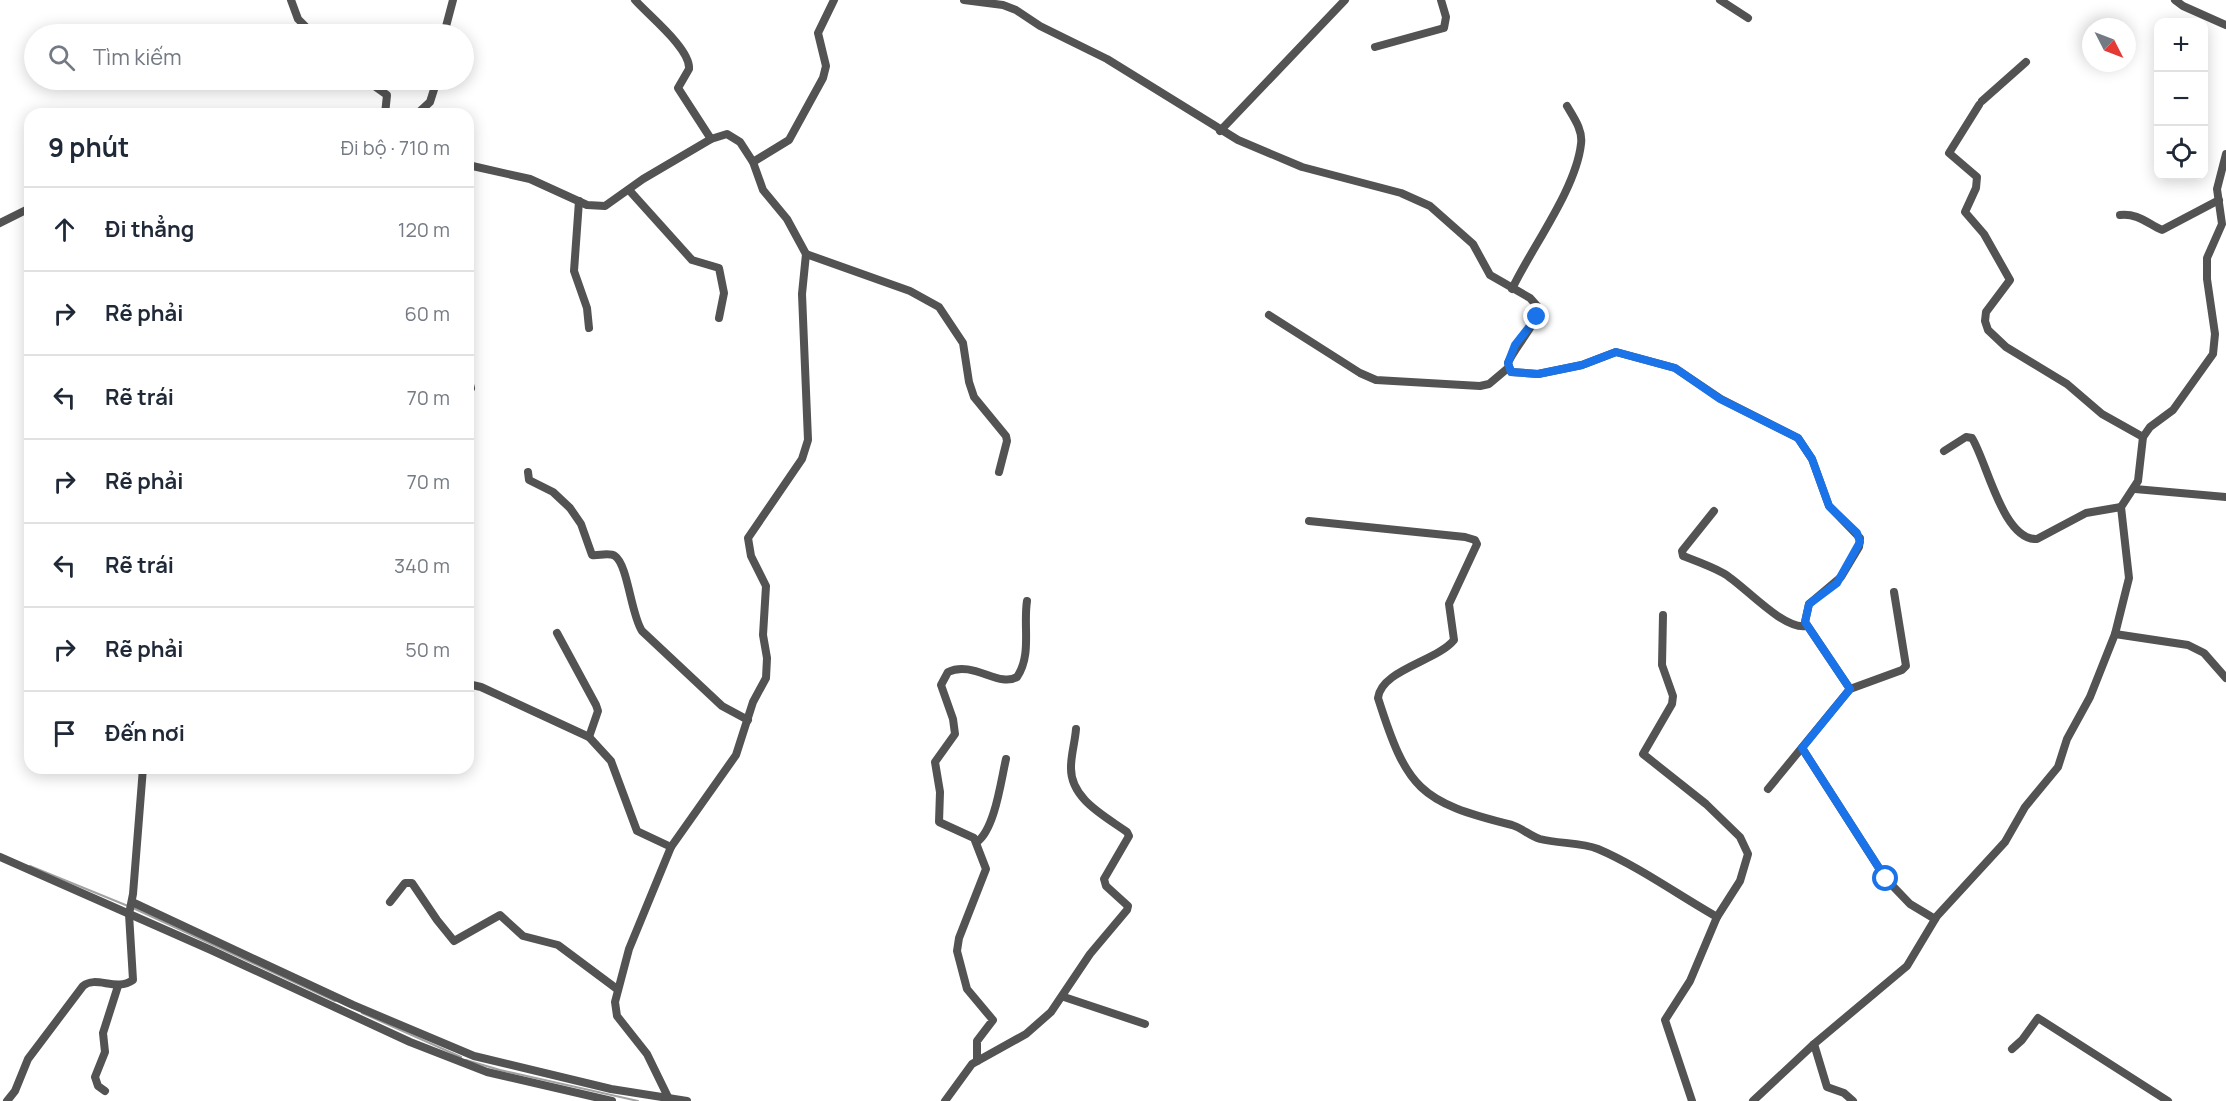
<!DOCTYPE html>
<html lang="vi">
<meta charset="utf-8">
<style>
body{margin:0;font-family:Manrope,sans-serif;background:#f2f2f3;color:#1f2937}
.controls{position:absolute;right:18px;top:18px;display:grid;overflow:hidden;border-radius:12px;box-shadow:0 3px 15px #0003}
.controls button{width:54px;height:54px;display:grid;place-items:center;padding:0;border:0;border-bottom:2px solid #e0e1e3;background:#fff;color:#1f2937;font:30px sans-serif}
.compass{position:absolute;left:2082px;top:18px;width:54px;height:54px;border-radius:50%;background:#fff;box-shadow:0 3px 15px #0003;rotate:132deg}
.stop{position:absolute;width:18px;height:18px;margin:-14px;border:4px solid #1a73e8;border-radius:50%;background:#fff}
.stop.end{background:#1a73e8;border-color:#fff;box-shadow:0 2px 6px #0008}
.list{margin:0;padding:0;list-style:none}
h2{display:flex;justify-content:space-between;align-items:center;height:78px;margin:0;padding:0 24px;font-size:26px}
h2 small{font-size:20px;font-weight:400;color:#747a83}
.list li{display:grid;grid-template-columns:39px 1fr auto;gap:18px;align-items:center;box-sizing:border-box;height:84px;padding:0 24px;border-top:2px solid #e0e1e3}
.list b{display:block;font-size:22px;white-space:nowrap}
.list em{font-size:20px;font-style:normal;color:#747a83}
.icon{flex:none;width:33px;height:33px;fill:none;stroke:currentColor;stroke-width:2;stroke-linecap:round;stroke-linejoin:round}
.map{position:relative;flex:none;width:2226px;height:1101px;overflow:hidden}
.search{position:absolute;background:#fff;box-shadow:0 3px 15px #0003;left:24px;top:24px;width:450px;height:66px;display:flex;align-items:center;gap:15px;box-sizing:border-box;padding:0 21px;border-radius:33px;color:#747a83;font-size:22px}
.panel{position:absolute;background:#fff;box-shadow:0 3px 15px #0003;left:24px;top:108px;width:450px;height:666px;border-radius:18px}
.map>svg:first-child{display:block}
</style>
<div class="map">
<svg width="2226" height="1101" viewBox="0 0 2226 1101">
<rect width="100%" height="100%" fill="#fff"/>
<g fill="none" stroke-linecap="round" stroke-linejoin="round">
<g stroke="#a1a1a1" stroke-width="2">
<polyline points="30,866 128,906"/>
<polyline points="133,908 335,1001"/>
<polyline points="362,1013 461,1057"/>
<polyline points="466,1060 500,1070 638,1101"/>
</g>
<g stroke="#535353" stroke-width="8">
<polyline points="291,0 298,19 313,34"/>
<path d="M635 0C648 15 691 49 689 69L678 88 711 139"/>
<path d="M964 0 1003 5 1016 10 1040 26 1107 59 1238 140 1302 167 1401 193 1430 206 1473 244 1490 275 1530 298 1538 307C1540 320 1514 348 1508 363L1511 372 1538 374 1582 365 1616 352 1675 368 1721 399 1798 438 1812 459 1829 506 1860 538 1859 547 1841 577 1809 604 1805 622 1850 689 1768 789"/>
<polyline points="1720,0 1748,18"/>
<polyline points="2175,0 2183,6 2226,25"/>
<polyline points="444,34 453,0"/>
<polyline points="1375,47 1444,28 1446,17 1441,0"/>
<polyline points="366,80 387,95 385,114"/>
<polyline points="1982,101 2026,62"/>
<polyline points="1979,105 1949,153 1977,177 1976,188 1965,212 1984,234 2010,280 1986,312 1985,321 1988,330 2006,347 2067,384 2102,414 2143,437"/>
<polyline points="417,114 430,102 437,80"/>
<polyline points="1220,131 1345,0"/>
<polyline points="753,162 789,140 823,78 826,66 818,33 834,0"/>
<polyline points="468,165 530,179 587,205 605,206 643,179 711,139 727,134 740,142 753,162 763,190 787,219 806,254 802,294 808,440 802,459 748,538 751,556 766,586 763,635 767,658 766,678 753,702 736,755 671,847 629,949 615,1002 617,1016 647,1054 668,1097"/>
<polyline points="629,190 692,260 719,268 724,293 719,318"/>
<polyline points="579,201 574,271 587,308 589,328"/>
<path d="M2120 215C2137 213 2147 223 2162 230L2219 200"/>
<polyline points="0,223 30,208"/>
<polyline points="806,254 910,291 939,307 963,343 969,382 974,397 1006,436 1007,441 999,472"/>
<path d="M1512 289C1532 247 1576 189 1581 144 1583 130 1574 118 1567 106"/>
<polyline points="1269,315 1360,373 1376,380 1480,386 1489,384 1508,368"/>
<polyline points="468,377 471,388"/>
<path d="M1944 451 1966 437 1972 438C1987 462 2003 541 2037 539L2086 513 2121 507"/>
<path d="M528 472 529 480 553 492 570 508 581 524 592 555C598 556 609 552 615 556 628 565 631 615 642 631L722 706 748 720"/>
<polyline points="2135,489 2226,497"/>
<path d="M1714 511 1682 551 1683 556C1696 561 1710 566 1723 573 1742 583 1782 630 1806 626"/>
<path d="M1309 521 1465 537 1475 540 1477 544 1449 604 1454 640C1437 661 1381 670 1378 698 1407 789 1419 802 1512 825 1522 828 1530 836 1540 839 1559 844 1581 842 1598 849 1636 865 1680 896 1717 917"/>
<polyline points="1663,615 1662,665 1673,696 1672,704 1643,754 1706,804 1740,837 1748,854 1740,881 1717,917 1690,981 1665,1020 1692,1101"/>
<polyline points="557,633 596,705 598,711 589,737"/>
<polyline points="2115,634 2188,645 2204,653 2226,678"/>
<polyline points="468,684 481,687 589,737 611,761 637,831 671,847"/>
<polyline points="1850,689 1902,670 1906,666 1894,592"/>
<polyline points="1802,748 1886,879 1910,904 1935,919"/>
<path d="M977 842C995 829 1001 780 1006 759"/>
<polyline points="0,857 211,950 410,1042 487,1072 612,1101"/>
<polyline points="132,902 353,1005 474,1056 611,1089 687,1101"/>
<polyline points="390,902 405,883 412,883 437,920 454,941 500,915 523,936 558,945 617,989"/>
<polyline points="1064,997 1145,1024"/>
<polyline points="1814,1044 1827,1087 1844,1093 1853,1101"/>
<polyline points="2012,1049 2022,1040 2038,1018 2168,1101"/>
<path d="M977 1061V1041L993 1020 967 989 957 951 959 938 986 869 974 838 939 822 940 792 935 762 955 734 953 719 941 685 948 672C973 660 999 688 1017 677 1032 655 1023 626 1027 601"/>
<polyline points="105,1091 98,1086 95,1077 105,1052 103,1033 118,986"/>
<path d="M7 1101 15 1091 28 1059 83 986C96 975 116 992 133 980L129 914 133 894 143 768"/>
<path d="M945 1101 972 1064 1026 1034 1051 1012 1090 954 1127 910 1128 906 1106 886 1104 879 1129 836 1127 832C1105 816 1070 799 1071 767 1071 755 1075 742 1076 729"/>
<polyline points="1753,1101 1814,1044 1907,966 1937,916 2005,842 2025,807 2058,767 2067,739 2090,697 2115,634 2129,578 2121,507 2138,481 2143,437 2150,427 2173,410 2213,354 2215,334 2207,279 2207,258 2222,224 2217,189 2226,154"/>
</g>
</g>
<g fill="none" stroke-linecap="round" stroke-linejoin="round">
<polyline stroke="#1a73e8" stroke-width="8" points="1537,317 1515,345 1508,363 1511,372 1538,374 1582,365 1616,352 1675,368 1720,399 1798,438 1812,459 1829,506 1857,533 1860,542 1837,583 1809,604 1805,622 1850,689 1802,748 1886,879"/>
</g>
</svg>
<div class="controls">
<button>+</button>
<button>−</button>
<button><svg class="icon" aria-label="locate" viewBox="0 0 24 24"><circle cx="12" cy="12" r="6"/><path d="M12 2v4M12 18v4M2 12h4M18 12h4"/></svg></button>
</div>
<svg class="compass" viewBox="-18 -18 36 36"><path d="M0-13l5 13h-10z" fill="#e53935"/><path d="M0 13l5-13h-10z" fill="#747a83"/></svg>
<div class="stop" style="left:1886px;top:879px"></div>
<div class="stop end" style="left:1537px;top:317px"></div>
<div class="search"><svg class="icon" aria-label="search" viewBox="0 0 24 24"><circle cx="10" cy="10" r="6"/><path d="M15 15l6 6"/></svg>Tìm kiếm</div>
<section class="panel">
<h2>9 phút<small>Đi bộ · 710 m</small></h2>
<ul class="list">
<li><svg class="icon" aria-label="ahead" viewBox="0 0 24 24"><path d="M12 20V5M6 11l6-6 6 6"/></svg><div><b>Đi thẳng</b></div><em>120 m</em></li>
<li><svg class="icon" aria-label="right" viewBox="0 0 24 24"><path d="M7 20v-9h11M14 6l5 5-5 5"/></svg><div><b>Rẽ phải</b></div><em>60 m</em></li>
<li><svg class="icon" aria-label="left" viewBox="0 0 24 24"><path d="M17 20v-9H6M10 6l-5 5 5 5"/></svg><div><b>Rẽ trái</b></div><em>70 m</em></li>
<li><svg class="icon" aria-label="right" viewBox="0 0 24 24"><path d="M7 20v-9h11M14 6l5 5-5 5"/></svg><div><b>Rẽ phải</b></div><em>70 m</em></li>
<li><svg class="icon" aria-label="left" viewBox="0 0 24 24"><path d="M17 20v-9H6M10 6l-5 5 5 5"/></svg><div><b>Rẽ trái</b></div><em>340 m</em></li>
<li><svg class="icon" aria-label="right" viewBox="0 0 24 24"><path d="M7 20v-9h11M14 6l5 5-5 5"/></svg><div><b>Rẽ phải</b></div><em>50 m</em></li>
<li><svg class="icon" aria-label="arrive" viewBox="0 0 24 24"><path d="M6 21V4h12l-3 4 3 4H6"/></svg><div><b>Đến nơi</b></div></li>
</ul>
</section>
</div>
